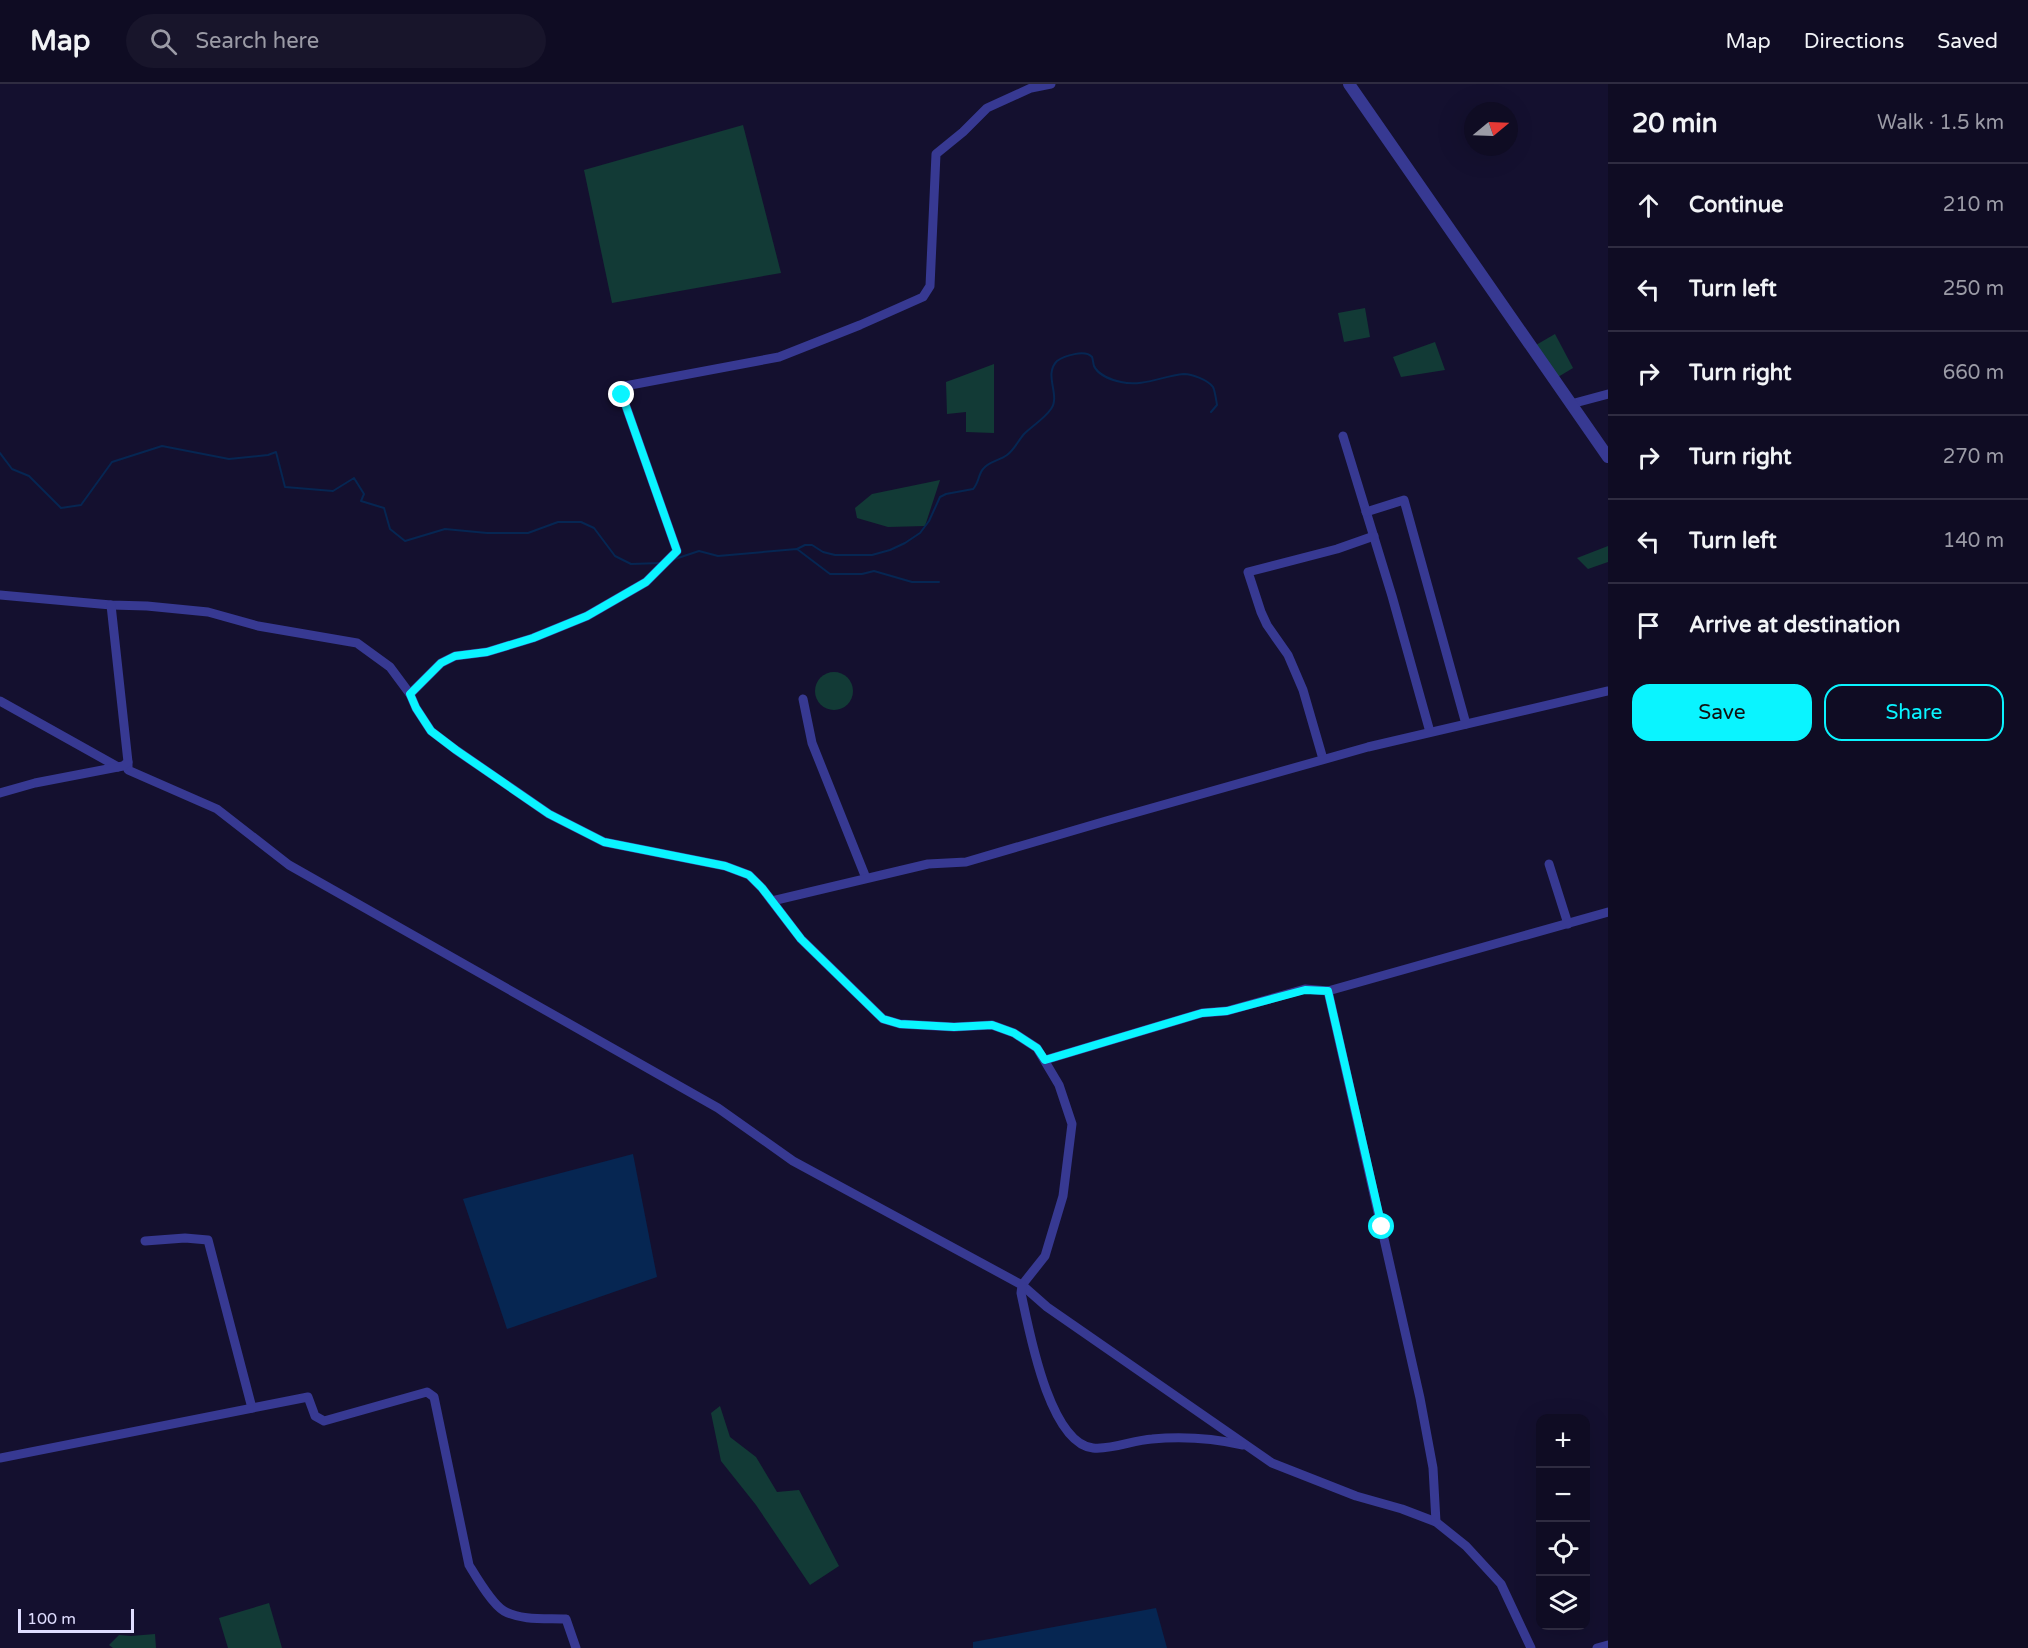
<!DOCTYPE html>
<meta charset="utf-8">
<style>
body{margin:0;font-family:"Varela Round",sans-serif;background:#18152b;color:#f1f3f6}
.controls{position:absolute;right:18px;bottom:18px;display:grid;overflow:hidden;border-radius:12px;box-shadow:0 6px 24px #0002}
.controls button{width:54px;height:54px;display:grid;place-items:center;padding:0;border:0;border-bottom:2px solid #2f2c41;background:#0f0c23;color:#f1f3f6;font:30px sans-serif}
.compass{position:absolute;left:1464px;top:18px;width:54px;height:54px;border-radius:50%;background:#0f0c23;box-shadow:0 6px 24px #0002;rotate:71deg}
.scale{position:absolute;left:18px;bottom:15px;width:116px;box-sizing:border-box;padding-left:6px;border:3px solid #e0deff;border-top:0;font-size:16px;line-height:21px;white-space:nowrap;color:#e0deff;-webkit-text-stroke:4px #14102f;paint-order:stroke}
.stop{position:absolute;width:18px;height:18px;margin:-14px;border:4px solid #0af4ff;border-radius:50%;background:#fff}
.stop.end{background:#0af4ff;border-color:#fff;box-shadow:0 2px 6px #0008}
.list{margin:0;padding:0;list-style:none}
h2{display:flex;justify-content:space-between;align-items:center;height:78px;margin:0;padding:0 24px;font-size:26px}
h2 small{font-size:20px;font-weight:400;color:#9b9ba6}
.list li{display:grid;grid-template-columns:39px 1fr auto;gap:18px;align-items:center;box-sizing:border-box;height:84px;padding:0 24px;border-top:2px solid #2f2c41}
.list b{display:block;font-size:22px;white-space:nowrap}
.list em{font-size:20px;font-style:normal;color:#9b9ba6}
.actions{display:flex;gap:12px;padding:18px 24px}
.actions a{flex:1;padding:14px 0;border:2px solid #0af4ff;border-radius:18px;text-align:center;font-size:21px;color:#0af4ff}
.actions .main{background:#0af4ff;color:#111}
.icon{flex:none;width:33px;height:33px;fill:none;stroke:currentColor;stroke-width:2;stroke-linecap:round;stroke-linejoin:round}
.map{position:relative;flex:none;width:1608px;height:1564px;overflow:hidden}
header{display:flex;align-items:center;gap:36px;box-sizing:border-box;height:84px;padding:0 30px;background:#0f0c23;border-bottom:2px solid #2f2c41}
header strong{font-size:28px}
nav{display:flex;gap:33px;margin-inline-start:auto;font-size:21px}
.search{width:420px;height:54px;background:#18152b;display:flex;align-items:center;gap:15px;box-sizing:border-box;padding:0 21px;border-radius:33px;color:#9b9ba6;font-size:22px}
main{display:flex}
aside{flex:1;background:#0f0c23}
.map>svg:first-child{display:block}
</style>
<header>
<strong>Map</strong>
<div class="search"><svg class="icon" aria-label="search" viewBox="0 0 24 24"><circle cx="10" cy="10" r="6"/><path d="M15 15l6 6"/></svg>Search here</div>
<nav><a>Map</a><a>Directions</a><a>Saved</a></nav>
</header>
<main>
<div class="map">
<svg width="1608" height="1564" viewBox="0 0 1608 1564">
<rect width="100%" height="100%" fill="#14102f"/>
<g fill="#123a36">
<polygon points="743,41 781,189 612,219 584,86"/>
<polygon points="1365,224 1370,253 1344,258 1338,229"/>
<polygon points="1555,250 1573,284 1558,293 1536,261"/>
<polygon points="1435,258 1445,286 1401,293 1393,273"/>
<polygon points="994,280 994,349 966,348 966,328 947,330 946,298"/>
<polygon points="940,396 925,442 888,443 857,434 855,424 872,410"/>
<polygon points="1608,462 1608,478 1588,485 1577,474"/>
<circle cx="834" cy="607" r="19"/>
<polygon points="720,1322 730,1353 756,1373 777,1408 799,1406 839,1482 810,1501 756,1421 721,1377 711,1329"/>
<polygon points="269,1519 282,1564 228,1564 219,1534"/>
<polygon points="155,1550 156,1564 113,1564 109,1561 119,1551 131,1552"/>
</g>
<g fill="#062652">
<polygon points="633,1070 657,1193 507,1245 463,1115"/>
<polygon points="1156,1524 1167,1564 973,1564 973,1558"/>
</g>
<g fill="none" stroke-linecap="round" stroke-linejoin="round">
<g stroke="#062652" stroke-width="2">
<polyline points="0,369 12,385 29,392 61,424 81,421 112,378 162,362 229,375 268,371 276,368 285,403 333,407 354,394 364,410 361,417 384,424 390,445 405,457 445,445 487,449 528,449 558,438 581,438 594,444 615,472 631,480 661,479"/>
<path d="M797 465 805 461H812L823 468 835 471H872L890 466 905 459 920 449 929 437 940 413 946 410 973 405C979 399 978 391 983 385 989 377 999 377 1007 371 1014 366 1018 357 1024 350 1032 342 1044 335 1051 325 1061 311 1043 291 1057 277 1064 272 1085 265 1092 273 1093 275 1093 279 1094 282 1098 291 1112 296 1121 298 1143 303 1162 292 1184 290 1192 290 1208 296 1213 303 1215 307 1216 315 1217 321L1211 328"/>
<polyline points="672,476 699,467 718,472 797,465 830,490 862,490 874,487 912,498 939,498"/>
</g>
<g stroke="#373992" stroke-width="9">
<polyline points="1571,320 1608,310"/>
<polyline points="1343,352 1392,512 1430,648"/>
<polyline points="1366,428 1404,416 1466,640"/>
<polyline points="0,511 111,521 147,522 208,528 258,542 357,559 390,583 410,610 416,624 431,647 456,666 549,730 604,758 725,782 749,791 762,804 801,855 883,935 900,940 954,943 992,941 1014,949 1037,964 1059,1001 1072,1040 1063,1112 1045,1172 1022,1201 1047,1223 1272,1379 1356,1412 1402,1425 1436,1438 1466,1462 1501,1500 1531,1564"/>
<polyline points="410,610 441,579 455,572 487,568 533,554 587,532 646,498 677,467 622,311 625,302 779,273 860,241 923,213 930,202 936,70 963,48 987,24 1031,4 1051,0"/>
<polyline points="803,615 812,659 866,794"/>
<polyline points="0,617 118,683"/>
<polyline points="1323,675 1303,606 1288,571 1267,541 1261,528 1248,488 1337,465 1374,452"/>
<path d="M128 678V686L217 725 289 781 718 1024 793 1077 1022 1201 1021 1209C1029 1246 1049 1359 1093 1364 1113 1366 1133 1356 1152 1355 1184 1352 1212 1354 1243 1361"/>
<polyline points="0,709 35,699 123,682 128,678 111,521"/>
<polyline points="1549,780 1568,840"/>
<polyline points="772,817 928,780 966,778 1106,737 1368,663 1608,607"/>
<polyline points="1328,907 1420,1314 1433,1384 1436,1438"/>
<polyline points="1045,976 1202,929 1227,927 1305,905 1328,907 1608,828"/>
<polyline points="145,1157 185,1154 208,1156 252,1324"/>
<path d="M0 1374 308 1313 315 1332 324 1337 427 1308 434 1313 469 1481C477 1494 492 1520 504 1527 522 1537 547 1534 566 1535L576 1564"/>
<polyline points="1597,1564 1608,1561"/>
</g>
<polyline stroke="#373992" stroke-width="12" points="1349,0 1608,373"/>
</g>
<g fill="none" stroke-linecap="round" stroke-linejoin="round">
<polyline stroke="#0af4ff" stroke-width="8" points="622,311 677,467 646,498 587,532 533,554 487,568 455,572 441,579 410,610 416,624 431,647 456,666 549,730 604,758 725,782 749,791 762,804 801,855 883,935 900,940 954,943 992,941 1014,949 1037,964 1045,976 1202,929 1227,927 1305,906 1328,907 1382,1143"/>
</g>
</svg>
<div class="controls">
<button>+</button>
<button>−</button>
<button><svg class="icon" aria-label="locate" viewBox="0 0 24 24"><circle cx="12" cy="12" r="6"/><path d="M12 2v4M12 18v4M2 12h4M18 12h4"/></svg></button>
<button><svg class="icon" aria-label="layers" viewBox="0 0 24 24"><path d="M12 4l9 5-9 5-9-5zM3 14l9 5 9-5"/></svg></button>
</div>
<svg class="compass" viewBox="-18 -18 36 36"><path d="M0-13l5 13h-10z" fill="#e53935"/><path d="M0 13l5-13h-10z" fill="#9b9ba6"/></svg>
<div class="scale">100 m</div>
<div class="stop" style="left:1382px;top:1143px"></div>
<div class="stop end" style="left:622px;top:311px"></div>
</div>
<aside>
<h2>20 min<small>Walk · 1.5 km</small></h2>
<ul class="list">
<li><svg class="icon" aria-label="ahead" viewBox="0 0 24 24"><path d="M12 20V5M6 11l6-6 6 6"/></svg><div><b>Continue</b></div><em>210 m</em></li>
<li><svg class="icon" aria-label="left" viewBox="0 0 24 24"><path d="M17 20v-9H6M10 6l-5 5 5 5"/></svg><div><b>Turn left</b></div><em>250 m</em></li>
<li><svg class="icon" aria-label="right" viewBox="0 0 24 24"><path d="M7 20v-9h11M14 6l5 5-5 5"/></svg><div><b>Turn right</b></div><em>660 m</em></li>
<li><svg class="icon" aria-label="right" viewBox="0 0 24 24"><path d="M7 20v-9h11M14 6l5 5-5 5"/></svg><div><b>Turn right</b></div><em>270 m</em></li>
<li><svg class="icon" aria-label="left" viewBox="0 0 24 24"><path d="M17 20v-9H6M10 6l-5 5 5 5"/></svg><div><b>Turn left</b></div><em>140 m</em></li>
<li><svg class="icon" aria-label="arrive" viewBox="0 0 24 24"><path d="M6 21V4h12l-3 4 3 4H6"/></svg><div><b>Arrive at destination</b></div></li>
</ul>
<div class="actions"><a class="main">Save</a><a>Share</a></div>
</aside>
</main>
